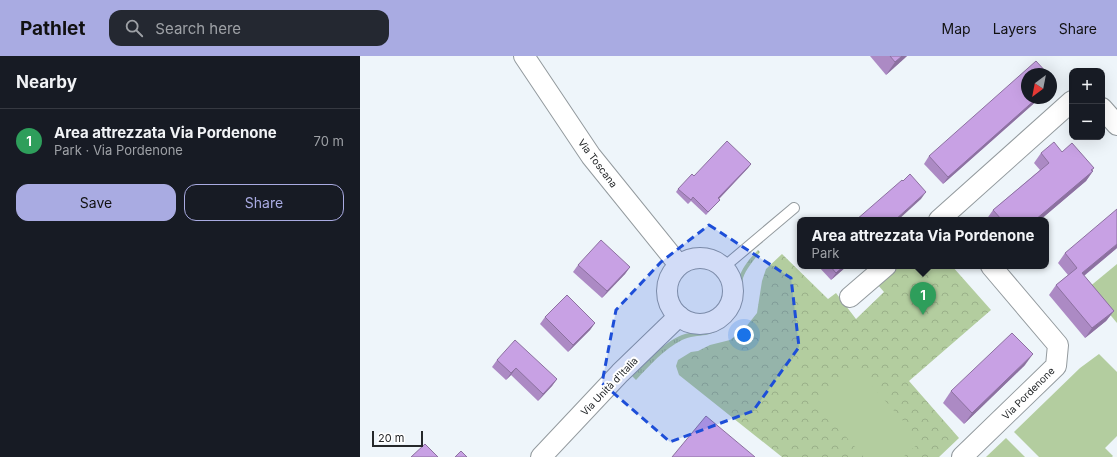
<!DOCTYPE html>
<meta charset="utf-8">
<style>
body{margin:0;font-family:Inter,sans-serif;background:#242831;color:#f1f3f6}
.controls{position:absolute;right:12px;top:12px;display:grid;overflow:hidden;border-radius:8px;box-shadow:0 4px 16px #0002}
.controls button{width:36px;height:36px;display:grid;place-items:center;padding:0;border:0;border-bottom:1px solid #363941;background:#171b24;color:#f1f3f6;font:20px sans-serif}
.compass{position:absolute;left:661px;top:12px;width:36px;height:36px;border-radius:50%;background:#171b24;box-shadow:0 4px 16px #0002;rotate:212deg}
.scale{position:absolute;left:12px;bottom:10px;width:51px;box-sizing:border-box;padding-left:4px;border:2px solid #25282a;border-top:0;font-size:11px;line-height:14px;white-space:nowrap;color:#25282a;-webkit-text-stroke:3px #fff;paint-order:stroke}
.you{position:absolute;left:384px;top:279px;width:14px;height:14px;margin:-10px;border:3px solid #fff;border-radius:50%;background:#1a73e8;box-shadow:0 0 0 6px #1a73e833}
.badge{display:grid;place-items:center;width:26px;height:26px;border-radius:50%;background:#a9abe2;color:#fff;font-size:13px;font-weight:700}
.pin{position:absolute;translate:-50% -33px;filter:drop-shadow(0 1px 2px #0008)}
.pin::after{content:'';position:absolute;top:21px;width:14px;height:12px;background:inherit;clip-path:polygon(0 0,100% 0,50% 100%)}
.popup{position:absolute;left:437px;top:161px;width:252px;height:52px;box-sizing:border-box;display:grid;place-content:center;border-radius:8px;background:#171b24;filter:drop-shadow(0 1px 3px #0005);font-size:13px;white-space:nowrap;color:#9ea1a6}
.popup b{font-size:15px;color:#f1f3f6}
.popup::after{content:'';position:absolute;left:50%;top:100%;margin-left:-8px;border:8px solid transparent;border-top-color:#171b24}
.list{margin:0;padding:0;list-style:none}
h2{display:flex;justify-content:space-between;align-items:center;height:52px;margin:0;padding:0 16px;font-size:17px}
h2 small{font-size:13px;font-weight:400;color:#9ea1a6}
.list li{display:grid;grid-template-columns:26px 1fr auto;gap:12px;align-items:center;box-sizing:border-box;height:64px;padding:0 16px;border-top:1px solid #363941}
.list b{display:block;font-size:15px;white-space:nowrap}
.list p{margin:0;font-size:13px;white-space:nowrap;color:#9ea1a6}
.list em{font-size:13px;font-style:normal;color:#9ea1a6}
.actions{display:flex;gap:8px;padding:12px 16px}
.actions a{flex:1;padding:9px 0;border:1px solid #a9abe2;border-radius:12px;text-align:center;font-size:14px;color:#a9abe2}
.actions .main{background:#a9abe2;color:#111}
.icon{flex:none;width:22px;height:22px;fill:none;stroke:currentColor;stroke-width:2;stroke-linecap:round;stroke-linejoin:round}
.map{position:relative;flex:none;width:757px;height:401px;overflow:hidden}
header{display:flex;align-items:center;gap:24px;box-sizing:border-box;height:56px;padding:0 20px;background:#a9abe2;color:#111}
header strong{font-size:19px}
nav{display:flex;gap:22px;margin-inline-start:auto;font-size:14px}
.search{width:280px;height:36px;background:#242831;display:flex;align-items:center;gap:10px;box-sizing:border-box;padding:0 14px;border-radius:12px;color:#9ea1a6;font-size:15px}
main{display:flex}
aside{flex:1;background:#171b24}
.map>svg:first-child{display:block}
</style>
<header>
<strong>Pathlet</strong>
<div class="search"><svg class="icon" aria-label="search" viewBox="0 0 24 24"><circle cx="10" cy="10" r="6"/><path d="M15 15l6 6"/></svg>Search here</div>
<nav><a>Map</a><a>Layers</a><a>Share</a></nav>
</header>
<main>
<aside>
<h2>Nearby<small></small></h2>
<ul class="list">
<li><span class="badge" style="background:#2e9e5b">1</span><div><b>Area attrezzata Via Pordenone</b><p>Park · Via Pordenone</p></div><em>70 m</em></li>
</ul>
<div class="actions"><a class="main">Save</a><a>Share</a></div>
</aside>
<div class="map">
<svg width="757" height="401" viewBox="0 0 757 401">
<defs>
<pattern id="grass-tufts" width="24" height="20" patternUnits="userSpaceOnUse"><rect width="24" height="20" fill="#b3cd9f"/><path d="M3 7l-1-3M5 7V3M7 7l1-3M15 17l-1-3M17 17v-4M19 17l1-3" fill="none" stroke="#9ab089"/></pattern>
<pattern id="park-crowns" width="20" height="18" patternUnits="userSpaceOnUse"><rect width="20" height="18" fill="#b3cd9f"/><path d="M2 6a3 3 0 1 1 6 0M12 15a3 3 0 1 1 6 0" fill="none" stroke="#9ab089"/></pattern>
</defs>
<rect width="100%" height="100%" fill="#eef5fa"/>
<path fill="url(#grass-tufts)" d="M398 194 400 196C394 204 386 213 383 222 382 227 383 233 382 238 381 248 377 257 370 265 364 272 355 277 346 279 338 280 330 280 322 284 304 293 290 309 276 324L272 320C285 307 304 286 322 279 339 273 352 278 367 262 382 247 374 239 379 222 382 212 390 202 398 194Z"/>
<polygon fill="url(#park-crowns)" points="422,198 468,243 476,237 496,263 524,236 518,229 540,210 592,210 631,254 549,325 599,382 579,401 422,401 319,319 316,310 318,304 331,296 338,295 350,289 370,284 385,272 397,257 402,225 406,213"/>
<g fill="#b3cd9f">
<polygon points="757,208 757,267 728,232"/>
<polygon points="739,298 757,316 757,380 745,392 753,400 752,401 679,401 654,376 720,312"/>
<polygon points="496,312 561,385 543,401 504,401 456,347"/>
<polygon points="646,382 665,401 626,401"/>
</g>
<g fill="none" stroke-linecap="round" stroke-linejoin="round">
<g stroke="#939a9e" stroke-width="12">
<polyline id="service" points="364,211 434,152"/>
</g>
<g stroke="#939a9e" stroke-width="22">
<g id="minor">
<polyline points="164,0 231,100 319,209"/>
<polyline points="742,52 757,69"/>
<polyline points="579,164 712,45"/>
<circle cx="340" cy="235" r="33"/>
<polyline points="490,241 526,210"/>
<polyline points="181,401 260,317 319,260"/>
<polyline points="602,401 696,310 698,289 631,210"/>
</g>
</g>
<use href="#service" stroke="#fff" stroke-width="10"/>
<use href="#minor" stroke="#fff" stroke-width="20"/>
</g>
<g fill="#ac8ac4">
<polygon points="510,0 547,0 526,19"/>
<polygon points="667,42 680,42 583,128 564,108 569,100"/>
<polygon points="702,96 733,115 726,125 680,164 626,164 633,154 680,114 674,107 681,97"/>
<polygon points="391,108 388,112 359,143 360,144 357,147 346,159 331,145 328,148 316,136 318,133 334,120"/>
<polygon points="757,192 724,220 754,255 746,265 725,282 689,239 696,229 708,219 698,207 705,197"/>
<polygon points="218,209 270,211 265,218 242,242 213,216"/>
<polygon points="458,210 487,210 471,224"/>
<polygon points="185,261 235,267 230,274 208,296 180,268"/>
<polygon points="137,304 197,323 192,330 178,345 151,319 146,324 132,311"/>
<polygon points="665,309 604,368 583,347 591,335"/>
</g>
<g fill="#8c71a0">
<polygon points="542,0 547,0 526,19 535,6"/>
<polygon points="677,42 680,42 583,128 588,121"/>
<polygon points="391,108 388,112 356,146 358,142"/>
<polygon points="734,112 729,119 733,115 726,125 680,164 675,164"/>
<polygon points="566,136 561,143 538,164 535,164"/>
<polygon points="757,188 757,192 715,227 722,217"/>
<polygon points="484,210 487,210 471,224 476,217"/>
<polygon points="270,211 265,218 242,242 247,235"/>
<polygon points="754,255 746,265 725,282 732,272"/>
<polygon points="235,267 230,274 208,296 213,289"/>
<polygon points="673,298 665,309 604,368 612,357"/>
<polygon points="156,312 151,319 146,324 151,317"/>
<polygon points="197,323 192,330 178,345 183,338"/>
</g>
<g fill="#c8a1e4" stroke="#8c71a0">
<polygon points="530,0 542,0 535,6"/>
<polygon points="676,5 688,18 667,18 667,42 677,42 588,121 569,100"/>
<polygon points="367,85 391,108 358,142 360,144 348,156 333,141 331,144 318,133 332,118 334,120"/>
<polygon points="694,86 702,96 712,87 734,112 731,114 733,115 675,164 642,164 633,154 689,107 681,97"/>
<polygon points="550,118 566,136 535,164 496,164 542,124 543,125"/>
<polygon points="757,153 757,188 722,217 754,255 732,272 696,229 717,212 705,197"/>
<polygon points="241,184 270,211 247,235 218,209"/>
<polygon points="470,210 484,210 476,217"/>
<polygon points="207,239 235,267 213,289 185,261"/>
<polygon points="652,277 673,298 612,357 591,335"/>
<polygon points="155,284 197,323 183,338 156,312 151,317 137,304"/>
<polygon points="346,360 395,401 312,401"/>
<polygon points="65,388 78,401 51,401"/>
<polygon points="101,395 107,401 95,401"/>
</g>
<path fill="#1d4ed8" fill-opacity="0.2" stroke="#1d4ed8" stroke-width="3" stroke-dasharray="8 5" stroke-linejoin="round" d="M349 169 431 222 439 291 393 355 310 386 242 327 256 254 301 206Z"/>
<g text-anchor="middle" dominant-baseline="central" stroke-width="4" stroke-linejoin="round" paint-order="stroke">
<g font-size="10" fill="#25282a" stroke="#fff">
<text transform="translate(238 107) rotate(53)">Via Toscana</text>
<text transform="translate(249 330) rotate(-46)">Via Unità d'Italia</text>
<text transform="translate(668 337) rotate(-45)">Via Pordenone</text>
</g>
</g>
</svg>
<div class="controls">
<button>+</button>
<button>−</button>
</div>
<svg class="compass" viewBox="-18 -18 36 36"><path d="M0-13l5 13h-10z" fill="#e53935"/><path d="M0 13l5-13h-10z" fill="#9ea1a6"/></svg>
<div class="scale">20 m</div>
<div class="you"></div>
<div class="pin badge" style="left:563px;top:259px;background:#2e9e5b">1</div>
<div class="popup"><b>Area attrezzata Via Pordenone</b>Park</div>
</div>
</main>
